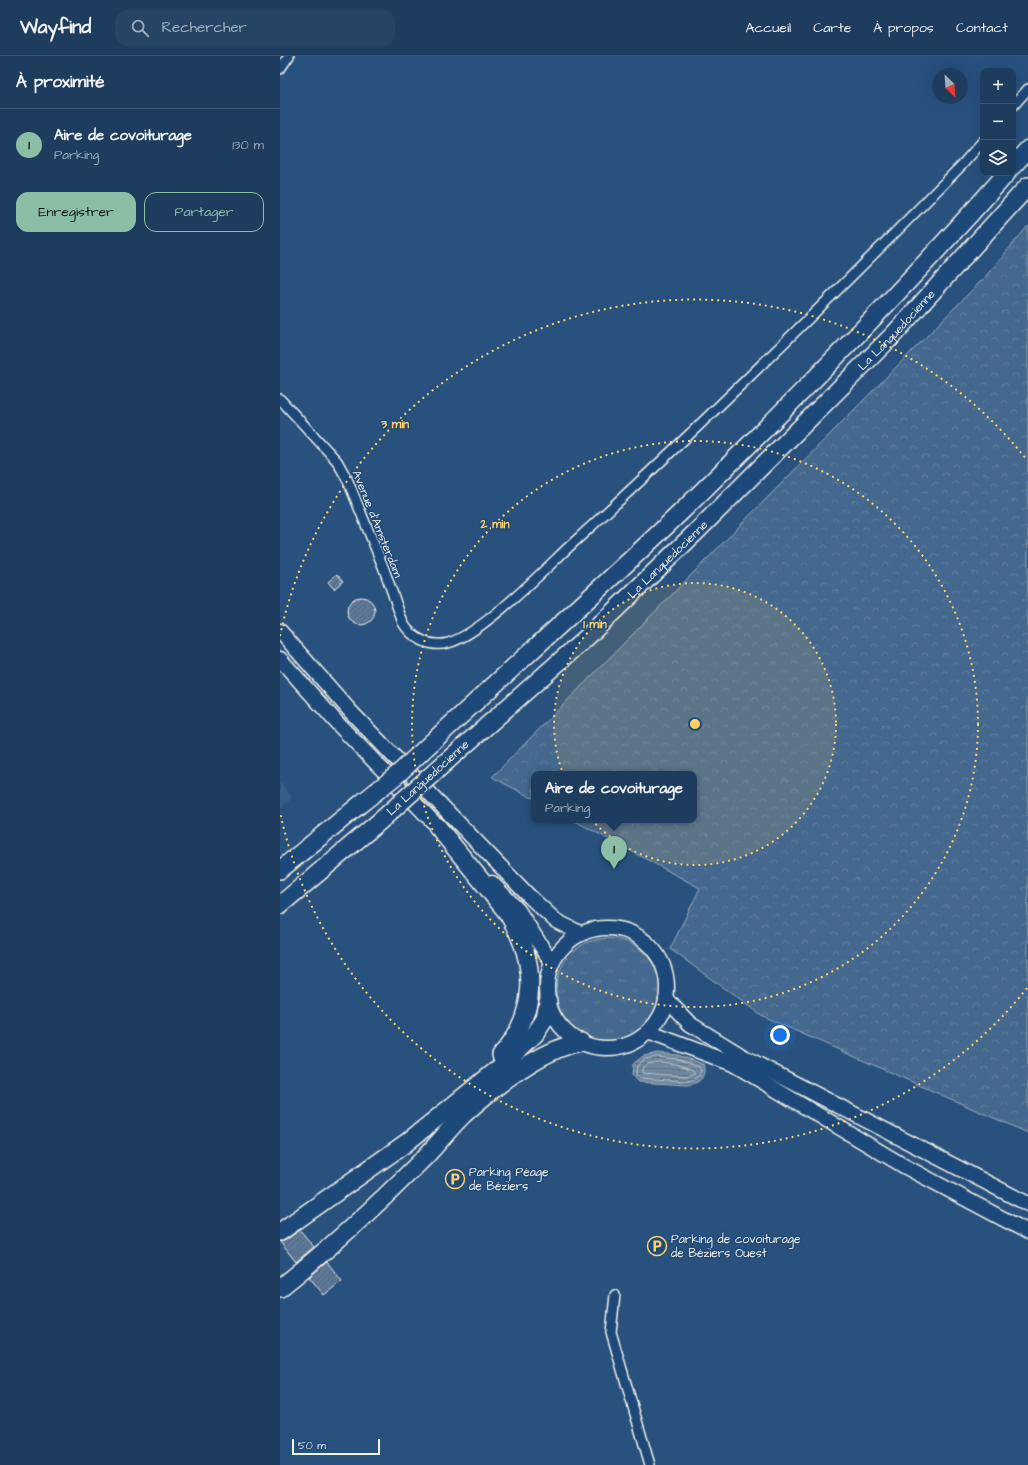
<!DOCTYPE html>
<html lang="fr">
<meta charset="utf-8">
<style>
body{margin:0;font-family:"Architects Daughter",sans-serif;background:#264464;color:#f1f3f6}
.controls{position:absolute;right:12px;top:12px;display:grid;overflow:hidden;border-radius:8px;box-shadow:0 4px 16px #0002}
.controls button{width:36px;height:36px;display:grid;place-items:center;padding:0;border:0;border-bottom:1px solid #3c5673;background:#1e3d5e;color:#f1f3f6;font:20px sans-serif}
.compass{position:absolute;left:652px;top:12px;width:36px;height:36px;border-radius:50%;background:#1e3d5e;box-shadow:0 4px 16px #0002;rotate:155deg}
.scale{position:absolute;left:12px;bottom:10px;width:88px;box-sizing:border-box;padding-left:4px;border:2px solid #f4f1e8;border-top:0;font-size:11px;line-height:14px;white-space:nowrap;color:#f4f1e8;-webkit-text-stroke:3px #1f4a7a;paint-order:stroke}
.you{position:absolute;left:500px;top:979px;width:14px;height:14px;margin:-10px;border:3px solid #fff;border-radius:50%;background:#1a73e8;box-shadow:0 0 0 6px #1a73e833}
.badge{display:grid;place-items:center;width:26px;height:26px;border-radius:50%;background:#8abfa5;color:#111;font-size:13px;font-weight:700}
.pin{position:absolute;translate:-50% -33px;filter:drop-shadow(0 1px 2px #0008)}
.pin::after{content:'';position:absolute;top:21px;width:14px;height:12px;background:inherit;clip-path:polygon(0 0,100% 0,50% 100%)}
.popup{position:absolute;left:251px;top:715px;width:166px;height:52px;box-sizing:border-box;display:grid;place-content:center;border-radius:8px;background:#1e3d5e;filter:drop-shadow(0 1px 3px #0005);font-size:13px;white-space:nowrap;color:#a1aebc}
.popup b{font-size:15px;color:#f1f3f6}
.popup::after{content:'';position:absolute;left:50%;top:100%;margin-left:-8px;border:8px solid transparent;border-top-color:#1e3d5e}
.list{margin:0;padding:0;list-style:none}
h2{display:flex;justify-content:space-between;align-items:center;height:52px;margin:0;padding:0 16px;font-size:17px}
h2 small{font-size:13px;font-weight:400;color:#a1aebc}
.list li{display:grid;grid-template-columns:26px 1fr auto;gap:12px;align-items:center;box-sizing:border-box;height:72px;padding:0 16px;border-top:1px solid #3c5673}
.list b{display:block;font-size:15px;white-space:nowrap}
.list p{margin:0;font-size:13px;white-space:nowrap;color:#a1aebc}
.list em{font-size:13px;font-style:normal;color:#a1aebc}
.actions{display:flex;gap:8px;padding:12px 16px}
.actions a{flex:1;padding:9px 0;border:1px solid #8abfa5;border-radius:12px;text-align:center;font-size:14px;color:#8abfa5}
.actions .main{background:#8abfa5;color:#111}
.icon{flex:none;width:22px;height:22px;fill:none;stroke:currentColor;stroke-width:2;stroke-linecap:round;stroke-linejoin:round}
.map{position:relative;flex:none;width:748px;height:1409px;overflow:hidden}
header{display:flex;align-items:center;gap:24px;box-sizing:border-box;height:56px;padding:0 20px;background:#1e3d5e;border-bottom:1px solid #3c5673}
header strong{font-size:19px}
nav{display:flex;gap:22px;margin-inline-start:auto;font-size:14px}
.search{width:280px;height:36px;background:#264464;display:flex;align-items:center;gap:10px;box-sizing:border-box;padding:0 14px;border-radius:12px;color:#a1aebc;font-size:15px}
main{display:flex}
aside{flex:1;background:#1e3d5e}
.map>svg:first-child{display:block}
</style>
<header>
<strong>Wayfind</strong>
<div class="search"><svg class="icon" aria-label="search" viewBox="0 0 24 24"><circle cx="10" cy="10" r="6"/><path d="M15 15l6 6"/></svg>Rechercher</div>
<nav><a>Accueil</a><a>Carte</a><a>À propos</a><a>Contact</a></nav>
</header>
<main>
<aside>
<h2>À proximité<small></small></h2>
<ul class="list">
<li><span class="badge">1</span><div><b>Aire de covoiturage</b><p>Parking</p></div><em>130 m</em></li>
</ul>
<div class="actions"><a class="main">Enregistrer</a><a>Partager</a></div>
</aside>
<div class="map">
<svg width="748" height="1409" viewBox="0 0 748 1409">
<defs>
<pattern id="grass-tufts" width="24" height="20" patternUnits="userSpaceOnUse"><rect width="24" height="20" fill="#45688e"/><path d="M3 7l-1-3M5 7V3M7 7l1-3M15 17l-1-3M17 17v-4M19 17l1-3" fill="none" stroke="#607e9e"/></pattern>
<pattern id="forest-crowns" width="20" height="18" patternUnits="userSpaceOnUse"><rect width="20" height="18" fill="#45688e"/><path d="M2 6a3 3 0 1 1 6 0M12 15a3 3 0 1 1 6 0" fill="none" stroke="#607e9e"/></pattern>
<pattern id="water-rules" width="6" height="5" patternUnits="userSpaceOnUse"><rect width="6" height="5" fill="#6e88a2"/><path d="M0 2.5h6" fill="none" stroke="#5f6e7d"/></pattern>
<pattern id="building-hatch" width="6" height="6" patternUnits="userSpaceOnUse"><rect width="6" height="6" fill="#5b7899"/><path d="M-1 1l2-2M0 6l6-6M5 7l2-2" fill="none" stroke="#536274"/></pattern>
</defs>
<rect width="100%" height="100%" fill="#28517e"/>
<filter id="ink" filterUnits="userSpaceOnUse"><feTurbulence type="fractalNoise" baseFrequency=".025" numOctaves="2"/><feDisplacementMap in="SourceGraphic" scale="8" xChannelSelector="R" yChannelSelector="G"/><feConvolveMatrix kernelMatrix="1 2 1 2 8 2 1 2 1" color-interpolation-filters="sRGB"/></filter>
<g filter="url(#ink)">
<polygon fill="#375d86" points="0,725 12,742 0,753"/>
<circle fill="url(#grass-tufts)" stroke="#9cacbb" cx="328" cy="934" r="52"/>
<polygon fill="url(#forest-crowns)" stroke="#9cacbb" points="748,170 748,1077 482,960 390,893 420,832 293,764 414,764 414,718 254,718 254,743 212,721 706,220"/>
<path fill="url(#water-rules)" stroke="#a4b2be" d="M378 997 398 999 423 1008C427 1021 419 1028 407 1029L358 1026 352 1020 353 1008 363 1000Z"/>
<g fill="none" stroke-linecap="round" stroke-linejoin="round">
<g stroke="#bec7cc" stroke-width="1">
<path d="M378 1001 397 1003 419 1011 421 1014C419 1022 415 1024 407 1025L359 1022 356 1018 357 1010 365 1003Z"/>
<polygon points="379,1006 396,1008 413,1014 415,1017 407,1020 362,1017 362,1013 367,1008"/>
</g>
</g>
<g fill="url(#building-hatch)" stroke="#f4f1e8">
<polygon points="57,518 63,525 54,533 48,526"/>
<circle cx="81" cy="555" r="14"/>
<polygon points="20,1174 34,1191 16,1206 0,1186 6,1184"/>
<polygon points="47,1206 62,1225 44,1239 29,1221"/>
</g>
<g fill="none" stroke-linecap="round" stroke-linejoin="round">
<g stroke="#f4f1e8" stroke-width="12">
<g id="street">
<polyline points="0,13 9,0"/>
<polyline points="733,50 748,33"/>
<path d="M0 343 57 405 68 425 104 513 123 567C132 582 150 592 168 587 202 578 265 513 292 488 426 366 554 239 681 110L703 85"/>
<polyline points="335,1239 331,1276 370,1409"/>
</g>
</g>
<g stroke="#f4f1e8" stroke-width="17">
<g id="primary">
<polyline points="0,575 71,656 249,840 276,865 302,878"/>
<polyline points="0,603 59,669 164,777"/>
<polyline points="212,827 238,854 272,907"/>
<circle cx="327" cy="932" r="60"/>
<polyline points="386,943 410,968 462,1000 748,1148"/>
<polyline points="368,976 453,1008 624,1110 748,1176"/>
</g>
</g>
<g stroke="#f4f1e8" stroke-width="20">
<g id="highway">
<polyline points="733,110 748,93"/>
<path d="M151 687C234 610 320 534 402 455 514 346 623 234 727 117"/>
<path id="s1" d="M167 705 305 583 418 474 614 278 748 130"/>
<path d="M157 770C174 791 192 813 209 834 216 844 226 853 231 863 258 910 257 958 221 999"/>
<polyline points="0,814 83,746"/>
<polyline points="0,849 100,765"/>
<polyline points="0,1176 126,1087 218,1013 255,978 265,963 268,945"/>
<path d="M0 1232C48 1194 94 1152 138 1108 154 1093 167 1075 183 1059 214 1031 259 994 301 986"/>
</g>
</g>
<use href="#street" stroke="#1f4a7a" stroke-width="9"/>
<use href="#primary" stroke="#1f4a7a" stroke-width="14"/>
<use href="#highway" stroke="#1f4a7a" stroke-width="17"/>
<g stroke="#f4f1e8" stroke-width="20" stroke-linecap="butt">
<g id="highway-bridge">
<polyline points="83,746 118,718 151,687"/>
<polyline points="100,765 167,705"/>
</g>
</g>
<use href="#highway-bridge" stroke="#1f4a7a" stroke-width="17"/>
</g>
</g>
<circle cx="415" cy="668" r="141" fill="#ffd166" fill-opacity=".12"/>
<g fill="none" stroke="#ffd166" stroke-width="2" stroke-dasharray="2 4">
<circle cx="415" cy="668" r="141"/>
<circle cx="415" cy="668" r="283"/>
<path d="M747 932A424 424 0 0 1 0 756M0 580A424 424 0 0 1 747 404"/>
</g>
<defs>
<g id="parking-ring" transform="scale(1)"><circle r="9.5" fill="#1f4a7a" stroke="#ffd166" stroke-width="1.5"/><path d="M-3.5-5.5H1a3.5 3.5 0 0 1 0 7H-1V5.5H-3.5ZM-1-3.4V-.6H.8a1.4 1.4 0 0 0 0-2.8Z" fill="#ffd166"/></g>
</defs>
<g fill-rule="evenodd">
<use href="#parking-ring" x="175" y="1123"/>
<use href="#parking-ring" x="377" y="1190"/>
</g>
<g text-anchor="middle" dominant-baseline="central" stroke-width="3" stroke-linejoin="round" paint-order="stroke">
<g font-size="12" fill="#f4f1e8" stroke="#1f4a7a">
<text stroke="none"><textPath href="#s1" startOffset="623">La Languedocienne</textPath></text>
<text transform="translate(97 468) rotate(68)">Avenue d'Amsterdam</text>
<text stroke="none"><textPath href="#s1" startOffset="299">La Languedocienne</textPath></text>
<text transform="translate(148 722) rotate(-42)">La Languedocienne</text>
</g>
<g font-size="12" fill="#f4f1e8" stroke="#1f4a7a" text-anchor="start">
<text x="189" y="1116">Parking Péage<tspan x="189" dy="14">de Béziers</tspan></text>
<text x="391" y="1183">Parking de covoiturage<tspan x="391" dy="14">de Béziers Ouest</tspan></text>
</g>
</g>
<circle cx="415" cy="668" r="6" fill="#ffd166" stroke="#1f4a7a" stroke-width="2"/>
<g font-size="12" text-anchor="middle" font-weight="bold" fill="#ffd166" stroke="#1f4a7a" stroke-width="3" stroke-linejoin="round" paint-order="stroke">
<text x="115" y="372">3 min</text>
<text x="215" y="472">2 min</text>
<text x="315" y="572">1 min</text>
</g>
</svg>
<div class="controls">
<button>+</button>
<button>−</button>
<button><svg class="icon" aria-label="layers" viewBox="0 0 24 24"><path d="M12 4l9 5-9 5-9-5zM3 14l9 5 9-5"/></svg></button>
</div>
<svg class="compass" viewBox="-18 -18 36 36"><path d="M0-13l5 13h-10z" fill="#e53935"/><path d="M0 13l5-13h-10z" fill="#a1aebc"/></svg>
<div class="scale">50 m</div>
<div class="you"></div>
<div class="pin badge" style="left:334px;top:813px">1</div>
<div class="popup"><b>Aire de covoiturage</b>Parking</div>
</div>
</main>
